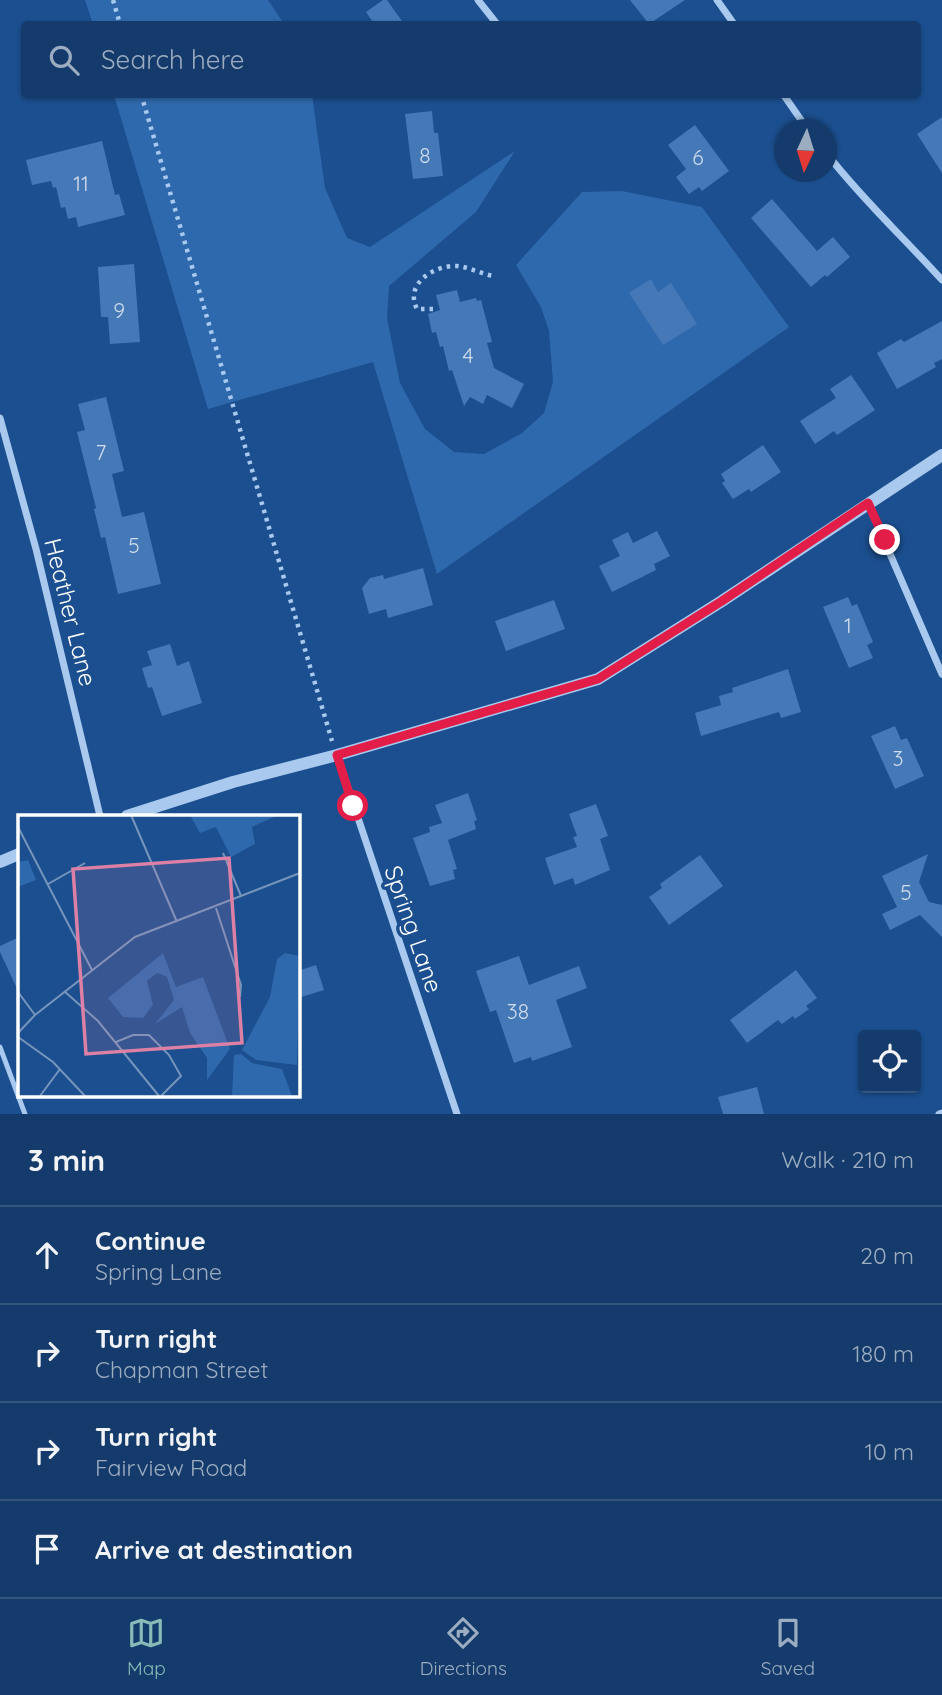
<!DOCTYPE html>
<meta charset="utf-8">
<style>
body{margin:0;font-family:Quicksand,sans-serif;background:#214673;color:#f1f3f6}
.controls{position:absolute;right:21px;bottom:21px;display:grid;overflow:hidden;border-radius:7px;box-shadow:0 2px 5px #0004}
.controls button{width:63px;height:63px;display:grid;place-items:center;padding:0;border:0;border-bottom:2px solid #33557e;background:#143b6b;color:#f1f3f6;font:35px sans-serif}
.compass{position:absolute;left:774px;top:119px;width:63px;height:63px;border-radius:50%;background:#143b6b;box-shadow:0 2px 5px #0004;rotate:184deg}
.stop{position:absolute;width:21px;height:21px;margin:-16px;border:5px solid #e11d48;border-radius:50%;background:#fff}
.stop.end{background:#e11d48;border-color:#fff;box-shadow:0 2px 7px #0008}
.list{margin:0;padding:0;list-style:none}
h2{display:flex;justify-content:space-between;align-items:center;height:91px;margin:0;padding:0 28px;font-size:30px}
h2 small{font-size:23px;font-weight:400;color:#9dadc1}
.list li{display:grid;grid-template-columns:46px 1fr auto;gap:21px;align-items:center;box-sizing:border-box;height:98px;padding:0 28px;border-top:2px solid #33557e}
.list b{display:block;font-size:26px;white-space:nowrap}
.list p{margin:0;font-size:23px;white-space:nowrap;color:#9dadc1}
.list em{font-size:23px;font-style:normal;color:#9dadc1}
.icon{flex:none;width:38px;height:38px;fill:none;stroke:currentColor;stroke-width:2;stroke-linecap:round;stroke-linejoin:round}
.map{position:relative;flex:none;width:942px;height:1114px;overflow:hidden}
.search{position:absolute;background:#143b6b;box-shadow:0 2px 5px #0004;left:21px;right:21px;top:21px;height:77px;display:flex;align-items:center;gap:18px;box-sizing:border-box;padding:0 24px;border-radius:7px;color:#9dadc1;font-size:26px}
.sheet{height:483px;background:#143b6b}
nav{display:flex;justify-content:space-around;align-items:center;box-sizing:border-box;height:98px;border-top:2px solid #33557e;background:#143b6b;font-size:19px;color:#9dadc1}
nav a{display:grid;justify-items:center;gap:4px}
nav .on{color:#8bbbb9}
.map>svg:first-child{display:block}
</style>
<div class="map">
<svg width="942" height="1114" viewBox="0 0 942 1114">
<rect width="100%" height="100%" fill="#1b4f8f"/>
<g fill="#2e69ad">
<polygon points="85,0 268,0 284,24 93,24"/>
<polygon points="114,95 312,95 325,188 347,238 370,247 515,151 476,212 389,286 387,318 400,383 425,429 454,452 484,454 522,433 544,413 553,382 549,331 541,307 516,265 582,192 622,191 702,207 789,327 437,574 373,362 208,409"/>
</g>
<g fill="#4478b7">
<polygon points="383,0 387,0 404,24 374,24 366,12"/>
<polygon points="630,0 685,0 649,24"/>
<polygon points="432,111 434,133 438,133 443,176 413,179 405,114"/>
<polygon points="942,117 942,173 917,134"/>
<polygon points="695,125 729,171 702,191 699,187 689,194 676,177 686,169 668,145"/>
<polygon points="102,141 115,195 119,194 125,215 78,227 76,217 68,219 65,207 61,208 56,187 53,188 51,181 32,185 26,160"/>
<polygon points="772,199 817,251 833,237 850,257 827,277 825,275 811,287 751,218"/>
<polygon points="134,264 140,342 110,344 108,317 101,317 98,267"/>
<polygon points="651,279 658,292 671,283 697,324 663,345 629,293"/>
<polygon points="457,290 460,302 476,298 477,301 481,300 492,342 487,343 494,368 524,384 512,408 487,395 483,404 470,397 464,406 452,370 449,371 443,346 440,347 436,332 432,333 428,314 440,310 436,295"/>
<polygon points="942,321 942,359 934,363 936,367 897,389 877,353 901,339 904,342"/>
<polygon points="851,375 875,410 837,435 834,431 815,444 800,421 836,398 830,389"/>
<polygon points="106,397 124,471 112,474 122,517 144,512 161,584 118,594 105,537 101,538 94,509 96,508 77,432 85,430 78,404"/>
<polygon points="763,445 781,472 751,492 749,489 733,499 722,483 725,481 721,474"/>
<polygon points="657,531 670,556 654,564 656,570 612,592 599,566 620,556 612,540 628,532 633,543"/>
<polygon points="423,568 433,605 388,618 386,609 369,614 362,588 370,578 383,575 384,579"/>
<polygon points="848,597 852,606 857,604 873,642 867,645 873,658 849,668 823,607"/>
<polygon points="554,600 565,629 506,651 495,621"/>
<polygon points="170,644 177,666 189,661 202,703 162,716 152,687 148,688 142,668 152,665 147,651"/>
<polygon points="788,669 801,712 781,718 779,712 701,736 695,713 721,705 719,696 733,692 732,688"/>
<polygon points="895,726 901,740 907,738 924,776 895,789 871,736"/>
<polygon points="468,793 477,820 474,821 476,829 448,840 457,869 453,870 455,879 430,886 413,838 430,832 429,827 442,823 435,805"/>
<polygon points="596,804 608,836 600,839 610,870 575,885 573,878 554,885 545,858 577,847 573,837 577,836 569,814"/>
<polygon points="928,854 919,882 929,902 942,905 942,937 920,915 890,930 882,914 897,907 882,876"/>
<polygon points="700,855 723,886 669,925 649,897 662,888 660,884"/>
<polygon points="19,937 19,993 0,952 0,946"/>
<polygon points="519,956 529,985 579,966 587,988 556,1000 572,1047 532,1061 531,1057 514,1063 496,1010 490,1012 476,971"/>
<polygon points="316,965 324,990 298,998 298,971"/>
<polygon points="796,970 817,998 806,1006 809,1009 795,1019 793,1016 782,1024 778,1020 747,1043 730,1020"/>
<polygon points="757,1087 764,1114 723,1114 718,1097"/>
</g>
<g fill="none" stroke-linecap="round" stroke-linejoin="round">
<g stroke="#a9c9ee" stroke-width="4.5" stroke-dasharray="3.5 5" stroke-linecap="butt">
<polyline points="113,0 120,24"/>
<polyline points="141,94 332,741"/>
<path d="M433 309H417C404 284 434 265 457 266 469 267 481 274 494 276"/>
</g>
<polyline stroke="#a9c9ee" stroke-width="5" points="0,1047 25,1114"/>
<g stroke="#a9c9ee" stroke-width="7">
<polyline points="478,0 497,24"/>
<polyline points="717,0 734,24"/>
<polyline points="783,94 808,130"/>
<path d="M827 154C862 199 904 238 942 280"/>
<polyline points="0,418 36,549 100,816"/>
<polyline points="868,503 942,674"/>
<polyline points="337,755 457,1114"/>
<polyline points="939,1114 942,1113"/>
</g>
<g stroke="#a9c9ee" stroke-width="12">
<polyline points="127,816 233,782 337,755 598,679 722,601 942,455"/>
<polyline points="0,862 19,854"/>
</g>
</g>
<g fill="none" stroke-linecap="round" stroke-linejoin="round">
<polyline stroke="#e11d48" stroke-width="9" points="353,806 337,755 598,679 722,601 868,503 885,540"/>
</g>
<g text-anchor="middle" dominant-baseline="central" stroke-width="7" stroke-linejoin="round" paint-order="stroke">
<g font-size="21" fill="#d0dded">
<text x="425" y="155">8</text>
<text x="698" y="157">6</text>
<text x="81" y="183">11</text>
<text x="119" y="310">9</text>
<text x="468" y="355">4</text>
<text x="101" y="452">7</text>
<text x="134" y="545">5</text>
<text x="848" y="625">1</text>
<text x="898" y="758">3</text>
<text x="906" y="892">5</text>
<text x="518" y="1011">38</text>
</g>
<g font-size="24" fill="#fff" stroke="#1b4f8f">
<text transform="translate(71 612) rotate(76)">Heather Lane</text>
<text transform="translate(414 929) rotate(71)">Spring Lane</text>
</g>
</g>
<g transform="translate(18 815)">
<rect width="282" height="282" fill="#1b4f8f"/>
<path d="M172 0H260L234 12 237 29 213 42 198 12 182 18ZM10 45 18 65 0 72V47ZM145 138 158 172 185 162 212 234 189 265V243L172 218 164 192 137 209 156 185 149 162 139 158 129 166 135 190 125 203 105 202 90 183ZM267 138 282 141 279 250 238 245 224 235 252 182 259 144ZM223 239 234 248 264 254 274 281H214L216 240Z" fill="#2e69ad"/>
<path fill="none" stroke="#7695bc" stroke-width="2" d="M113 0 159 107M0 12 74 155M205 38 223 81M30 69 67 48M198 93 223 170 222 182M46 176 80 206 141 281M0 177 17 200M0 218 17 200 117 122 282 58M0 222 35 247 67 281M98 227 115 220H131L151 240 163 261 143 281M22 281 42 254"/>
<path fill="#dd80a5" fill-opacity="0.15" stroke="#dd80a5" stroke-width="3.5" d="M211 43 224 228 68 239 55 54Z"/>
<rect width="282" height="282" fill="none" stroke="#fff" stroke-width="3.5"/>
</g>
</svg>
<div class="controls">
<button><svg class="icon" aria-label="locate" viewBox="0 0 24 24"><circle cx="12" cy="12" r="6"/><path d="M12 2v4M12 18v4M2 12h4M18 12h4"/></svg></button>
</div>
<svg class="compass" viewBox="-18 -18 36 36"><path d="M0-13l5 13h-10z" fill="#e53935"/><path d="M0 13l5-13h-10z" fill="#9dadc1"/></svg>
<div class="stop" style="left:353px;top:806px"></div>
<div class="stop end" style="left:885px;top:540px"></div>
<div class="search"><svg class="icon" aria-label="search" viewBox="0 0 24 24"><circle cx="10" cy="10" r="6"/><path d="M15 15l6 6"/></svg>Search here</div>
</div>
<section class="sheet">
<h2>3 min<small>Walk · 210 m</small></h2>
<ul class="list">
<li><svg class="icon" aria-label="ahead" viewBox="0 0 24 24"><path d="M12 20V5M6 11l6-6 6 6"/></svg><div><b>Continue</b><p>Spring Lane</p></div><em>20 m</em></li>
<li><svg class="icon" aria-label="right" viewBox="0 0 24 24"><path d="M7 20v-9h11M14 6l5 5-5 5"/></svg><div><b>Turn right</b><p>Chapman Street</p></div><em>180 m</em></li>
<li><svg class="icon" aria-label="right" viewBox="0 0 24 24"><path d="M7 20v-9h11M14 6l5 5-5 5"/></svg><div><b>Turn right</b><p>Fairview Road</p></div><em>10 m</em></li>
<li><svg class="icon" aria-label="arrive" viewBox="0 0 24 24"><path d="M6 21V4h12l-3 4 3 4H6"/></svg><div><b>Arrive at destination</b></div></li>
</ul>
</section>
<nav>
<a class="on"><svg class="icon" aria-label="map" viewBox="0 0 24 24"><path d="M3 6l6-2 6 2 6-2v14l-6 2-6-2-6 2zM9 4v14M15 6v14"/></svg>Map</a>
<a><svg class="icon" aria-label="directions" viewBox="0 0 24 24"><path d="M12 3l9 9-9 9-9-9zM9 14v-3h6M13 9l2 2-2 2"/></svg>Directions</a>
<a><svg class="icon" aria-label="saved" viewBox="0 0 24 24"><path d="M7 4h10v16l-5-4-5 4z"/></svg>Saved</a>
</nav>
